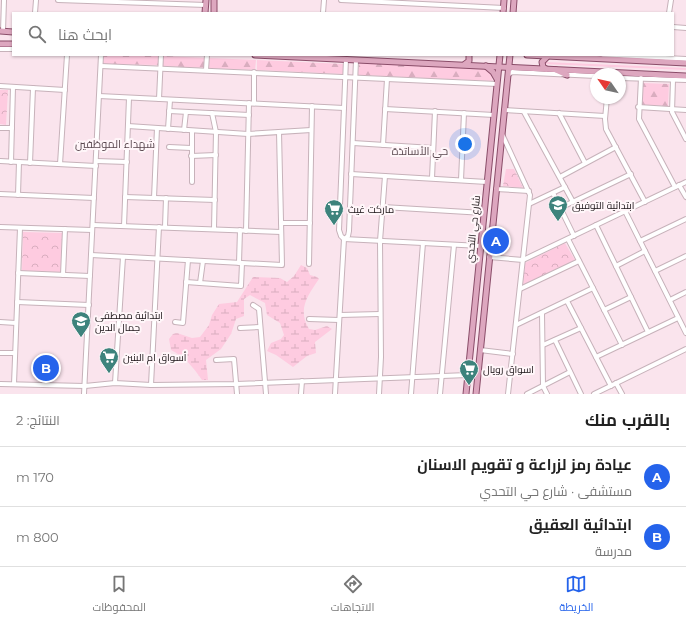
<!DOCTYPE html>
<html lang="ar">
<meta charset="utf-8">
<style>
body{margin:0;font-family:Montserrat,Cairo,sans-serif;background:#f6f6f6;color:#222;direction:rtl}
.compass{position:absolute;left:590px;top:68px;width:36px;height:36px;border-radius:50%;background:#fff;box-shadow:0 1px 3px #0004;rotate:304deg}
.you{position:absolute;left:465px;top:144px;width:14px;height:14px;margin:-10px;border:3px solid #fff;border-radius:50%;background:#1a73e8;box-shadow:0 0 0 6px #1a73e833}
.badge{display:grid;place-items:center;width:26px;height:26px;border-radius:50%;background:#2563eb;color:#fff;font-size:13px;font-weight:700}
.pin{position:absolute;translate:-50% -50%;border:2px solid #fff;box-shadow:0 1px 4px #0006}
.list{margin:0;padding:0;list-style:none}
h2{display:flex;justify-content:space-between;align-items:center;height:52px;margin:0;padding:0 16px;font-size:17px}
h2 small{font-size:13px;font-weight:400;color:#767676}
.list li{display:grid;grid-template-columns:26px 1fr auto;gap:12px;align-items:center;box-sizing:border-box;height:60px;padding:0 16px;border-top:1px solid #e0e0e0}
.list b{display:block;font-size:15px;white-space:nowrap}
.list p{margin:0;font-size:13px;white-space:nowrap;color:#767676}
.list em{font-size:13px;font-style:normal;color:#767676}
.icon{flex:none;width:22px;height:22px;fill:none;stroke:currentColor;stroke-width:2;stroke-linecap:round;stroke-linejoin:round}
.map{position:relative;flex:none;width:686px;height:394px;overflow:hidden;direction:ltr}
.search{position:absolute;background:#fff;box-shadow:0 1px 3px #0004;left:12px;right:12px;top:12px;height:44px;display:flex;align-items:center;gap:10px;box-sizing:border-box;padding:0 14px;border-radius:0px;color:#767676;font-size:15px}
.sheet{height:172px;background:#fff}
nav{display:flex;justify-content:space-around;align-items:center;box-sizing:border-box;height:56px;border-top:1px solid #e0e0e0;background:#fff;font-size:11px;color:#767676}
nav a{display:grid;justify-items:center;gap:2px}
nav .on{color:#2563eb}
.map>svg:first-child{display:block}
</style>
<div class="map">
<svg width="686" height="394" viewBox="0 0 686 394">
<defs>
<pattern id="forest-firs" width="22" height="20" patternUnits="userSpaceOnUse"><rect width="22" height="20" fill="#fecbe0"/><path d="M5 1l3.5 6h-7zM16 11l3.5 6h-7z" fill="#d9adbf"/></pattern>
<pattern id="wetland-marsh" width="20" height="14" patternUnits="userSpaceOnUse"><rect width="20" height="14" fill="#fecbe0"/><path d="M1 5h8M5 5V1M11 12h8M15 12V8" fill="none" stroke="#d9adbf"/></pattern>
<pattern id="park-crowns" width="20" height="18" patternUnits="userSpaceOnUse"><rect width="20" height="18" fill="#fecbe0"/><path d="M2 6a3 3 0 1 1 6 0M12 15a3 3 0 1 1 6 0" fill="none" stroke="#d9adbf"/></pattern>
</defs>
<rect width="100%" height="100%" fill="#fae4ed"/>
<polygon fill="#fecbe0" points="544,62 686,68 686,70 543,64"/>
<g fill="url(#forest-firs)">
<polygon points="104,55 158,56 158,65 103,64"/>
<polygon points="163,56 206,58 206,68 162,66"/>
<polygon points="208,58 256,60 255,70 207,68"/>
<polygon points="257,60 344,64 343,74 257,70"/>
<polygon points="359,62 485,69 490,73 493,81 358,75"/>
<polygon points="643,83 669,84 668,106 642,105"/>
</g>
<path fill="url(#wetland-marsh)" d="M301 265 307 268 310 275 317 277 319 279C308 295 297 309 309 329L315 330 327 326 332 329 315 342 316 353 307 356 293 367 276 355 267 351 271 343 281 339 284 335 280 323 267 315 265 303 250 295 244 299V316L236 319 231 334 221 349 206 360 208 380H202C193 367 185 357 171 350L169 339 173 334 177 333 192 338 200 337 209 325 212 315 219 304 237 302 253 277 280 278 287 282 294 276Z"/>
<g fill="url(#park-crowns)">
<polygon points="0,90 8,90 6,125 0,124"/>
<polygon points="506,169 514,169 523,188 503,186"/>
<polygon points="23,232 62,233 61,272 22,271"/>
<polygon points="565,243 575,260 523,285 525,263"/>
</g>
<g fill="none" stroke-linecap="round" stroke-linejoin="round">
<g stroke="#c7b2ba" stroke-width="6">
<g id="minor">
<polyline points="58,0 206,5"/>
<polyline points="341,0 504,8"/>
<polyline points="35,13 36,0"/>
<polyline points="323,13 324,0"/>
<polyline points="669,13 671,0"/>
<polyline points="673,27 686,28"/>
<polyline points="3,31 4,0"/>
<polyline points="0,49 13,49"/>
<polyline points="603,55 686,59"/>
<polyline points="346,59 339,230 341,236 344,239 481,246"/>
<polyline points="101,66 497,84"/>
<polyline points="206,70 207,55"/>
<polyline points="508,75 512,72 596,76"/>
<polyline points="620,78 686,80"/>
<polyline points="641,78 639,119 675,187"/>
<polyline points="673,80 672,112 686,139"/>
<polyline points="0,86 65,90"/>
<polyline points="99,96 344,108"/>
<polyline points="607,98 605,119 606,129 645,202"/>
<polyline points="159,99 161,55"/>
<polyline points="254,103 254,72"/>
<polyline points="638,107 686,110"/>
<polyline points="385,109 494,115"/>
<polyline points="504,110 605,116"/>
<polyline points="169,111 249,115"/>
<polyline points="524,112 573,202"/>
<polyline points="212,113 216,132 214,229"/>
<polyline points="559,113 585,163"/>
<polyline points="128,126 248,134 311,130"/>
<polyline points="0,128 12,128"/>
<polyline points="168,129 170,100"/>
<polyline points="184,130 186,112"/>
<polyline points="502,134 530,195 508,394"/>
<polyline points="353,143 433,148"/>
<polyline points="383,145 387,79"/>
<polyline points="169,147 191,148"/>
<polyline points="191,156 216,155"/>
<polyline points="0,161 96,166"/>
<polyline points="96,161 127,162"/>
<polyline points="11,162 13,87"/>
<polyline points="30,163 33,88"/>
<polyline points="60,164 67,55"/>
<polyline points="351,174 487,182"/>
<polyline points="560,177 616,147"/>
<polyline points="432,178 435,111"/>
<polyline points="461,180 464,113"/>
<polyline points="192,182 192,131"/>
<polyline points="679,185 686,197"/>
<polyline points="496,189 529,191"/>
<polyline points="553,193 574,236"/>
<polyline points="0,194 94,198"/>
<polyline points="18,195 19,162"/>
<polyline points="125,197 215,200"/>
<polyline points="154,198 157,128"/>
<polyline points="529,204 565,187"/>
<polyline points="383,207 484,213"/>
<polyline points="560,208 631,174"/>
<polyline points="625,211 686,333"/>
<polyline points="281,223 310,223"/>
<polyline points="93,225 281,232"/>
<polyline points="596,225 648,332"/>
<polyline points="124,226 129,98"/>
<polyline points="0,227 92,230"/>
<polyline points="165,227 166,198"/>
<polyline points="246,231 249,103"/>
<polyline points="568,239 622,345"/>
<polyline points="640,241 686,219"/>
<polyline points="91,255 282,265 279,132"/>
<polyline points="489,257 523,260 686,182"/>
<polyline points="239,263 240,230"/>
<polyline points="309,264 312,106"/>
<polyline points="616,266 645,251"/>
<polyline points="655,271 686,256"/>
<polyline points="18,273 90,276"/>
<polyline points="63,275 65,229"/>
<polyline points="186,282 241,286 242,263"/>
<polyline points="200,283 203,261"/>
<polyline points="520,289 579,261"/>
<polyline points="670,300 686,292"/>
<polyline points="567,301 611,386"/>
<polyline points="17,302 89,305"/>
<polyline points="253,305 259,309 266,394"/>
<polyline points="604,310 631,297"/>
<polyline points="542,313 543,386 547,394"/>
<polyline points="340,315 380,314"/>
<polyline points="309,319 339,320"/>
<polyline points="0,322 16,323"/>
<polyline points="175,322 183,323 188,260"/>
<polyline points="516,325 593,288"/>
<polyline points="240,328 260,327"/>
<polyline points="555,340 581,394"/>
<polyline points="543,345 581,328"/>
<polyline points="480,350 513,354"/>
<polyline points="0,353 15,353"/>
<polyline points="596,357 678,318"/>
<polyline points="216,360 234,359 237,394"/>
<polyline points="115,383 123,257"/>
<polyline points="616,383 622,394"/>
<polyline points="0,384 85,386 115,383 151,385 236,384 468,375"/>
<polyline points="14,384 20,228"/>
<polyline points="151,385 159,227"/>
<polyline points="84,394 101,55"/>
<polyline points="301,394 302,381"/>
<polyline points="335,394 344,239 348,236 349,231 356,60"/>
<polyline points="379,394 381,357 380,241 385,176"/>
<polyline points="411,394 423,243"/>
<polyline points="440,394 454,245"/>
<polyline points="527,394 570,372"/>
<polyline points="594,394 686,349"/>
</g>
</g>
<g stroke="#8a4d69" stroke-width="7">
<g id="major">
<polyline points="205,13 206,0"/>
<polyline points="214,13 214,0"/>
<polyline points="503,13 504,0"/>
<polyline points="513,13 514,0"/>
<polyline points="0,31 13,32"/>
<polyline points="0,44 13,44"/>
<polyline points="255,55 686,76"/>
<polyline points="527,55 686,63"/>
<polyline points="465,64 469,61 469,55"/>
<polyline points="486,66 493,72 497,79"/>
<polyline points="546,69 543,67 542,62 547,57"/>
<polyline points="556,70 567,75"/>
<polyline points="466,394 500,55"/>
<polyline points="476,394 510,55"/>
</g>
</g>
<use href="#minor" stroke="#fff" stroke-width="4"/>
<use href="#major" stroke="#dda7bf" stroke-width="5"/>
</g>
<defs>
<g id="school-pin" transform="scale(1)"><path d="M0 17L-7.5 6A9.5 9.5 0 1 1 7.5 6Z" fill="#3d837c" stroke="#fff6f9"/><path d="M0-5L7-2L0 1L-7-2ZM-4 1L0 2.5L4 1V4Q0 6-4 4Z" fill="#fff"/></g>
<g id="supermarket-pin" transform="scale(1)"><path d="M0 17L-7.5 6A9.5 9.5 0 1 1 7.5 6Z" fill="#3d837c" stroke="#fff6f9"/><path d="M-6-5.5h2.5l.6 2H6L4.5 2H-2.5L-4.4-4H-6ZM-1.5 3.2a1.3 1.3 0 1 0 .1 0ZM3 3.2a1.3 1.3 0 1 0 .1 0Z" fill="#fff"/></g>
</defs>
<g fill-rule="evenodd">
<use href="#school-pin" x="558" y="205"/>
<use href="#supermarket-pin" x="334" y="209"/>
<use href="#school-pin" x="81" y="321"/>
<use href="#supermarket-pin" x="109" y="357"/>
<use href="#supermarket-pin" x="469" y="369"/>
</g>
<g text-anchor="middle" dominant-baseline="central" stroke-width="4" stroke-linejoin="round" paint-order="stroke">
<g font-size="10" fill="#1a1316" stroke="#fff6f9" text-anchor="start">
<text x="572" y="205">ابتدائية التوفيق</text>
<text x="348" y="209">ماركت غيث</text>
<text x="95" y="315">ابتدائية مصطفى<tspan x="95" dy="12">جمال الدين</tspan></text>
<text x="123" y="357">أسواق ام البنين</text>
<text x="483" y="369">اسواق رويال</text>
</g>
<g font-size="10" fill="#1a1316" stroke="#fff6f9">
<text transform="translate(473 229) rotate(-84)">شارع حي التحدي</text>
</g>
<g font-size="11" fill="#5b4950" stroke="#fff6f9">
<text x="115" y="144">شهداء الموظفين</text>
<text x="420" y="151">حي الأساتذة</text>
</g>
</g>
</svg>
<svg class="compass" viewBox="-18 -18 36 36"><path d="M0-13l5 13h-10z" fill="#e53935"/><path d="M0 13l5-13h-10z" fill="#767676"/></svg>
<div class="you"></div>
<div class="pin badge" style="left:496px;top:241px">A</div>
<div class="pin badge" style="left:46px;top:368px">B</div>
<div class="search"><svg class="icon" aria-label="search" viewBox="0 0 24 24"><circle cx="10" cy="10" r="6"/><path d="M15 15l6 6"/></svg>ابحث هنا</div>
</div>
<section class="sheet">
<h2>بالقرب منك<small>النتائج: 2</small></h2>
<ul class="list">
<li><span class="badge">A</span><div><b>عيادة رمز لزراعة و تقويم الاسنان</b><p>مستشفى · شارع حي التحدي</p></div><em>170 m</em></li>
<li><span class="badge">B</span><div><b>ابتدائية العقيق</b><p>مدرسة</p></div><em>800 m</em></li>
</ul>
</section>
<nav>
<a class="on"><svg class="icon" aria-label="map" viewBox="0 0 24 24"><path d="M3 6l6-2 6 2 6-2v14l-6 2-6-2-6 2zM9 4v14M15 6v14"/></svg>الخريطة</a>
<a><svg class="icon" aria-label="directions" viewBox="0 0 24 24"><path d="M12 3l9 9-9 9-9-9zM9 14v-3h6M13 9l2 2-2 2"/></svg>الاتجاهات</a>
<a><svg class="icon" aria-label="saved" viewBox="0 0 24 24"><path d="M7 4h10v16l-5-4-5 4z"/></svg>المحفوظات</a>
</nav>
